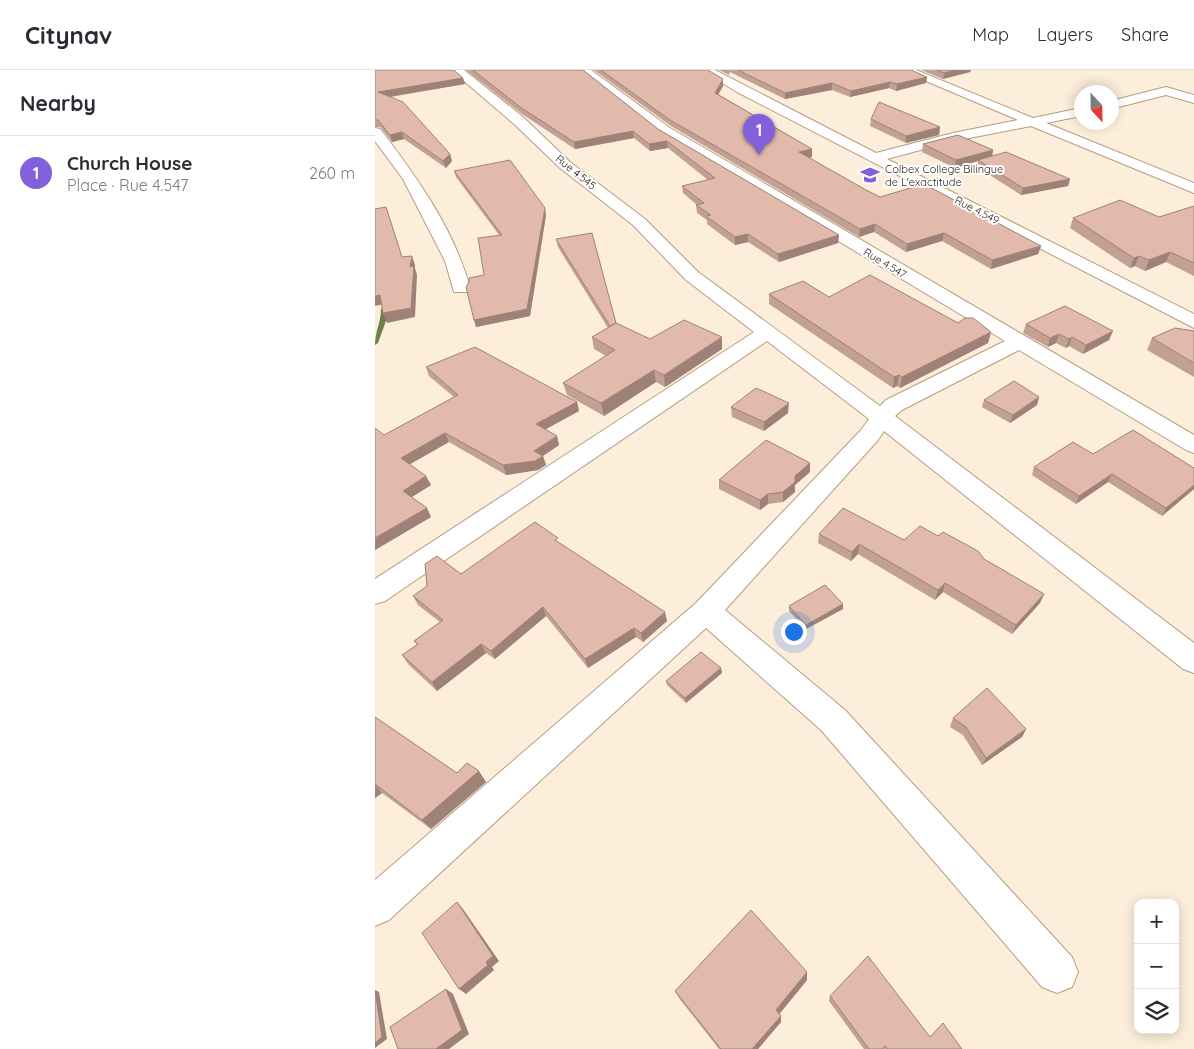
<!DOCTYPE html>
<meta charset="utf-8">
<style>
body{margin:0;font-family:Quicksand,sans-serif;background:#f7f7f7;color:#2b2b33}
.controls{position:absolute;right:15px;bottom:15px;display:grid;overflow:hidden;border-radius:10px;box-shadow:0 2px 12px #0003}
.controls button{width:45px;height:45px;display:grid;place-items:center;padding:0;border:0;border-bottom:1px solid #e1e1e2;background:#fff;color:#2b2b33;font:25px sans-serif}
.compass{position:absolute;left:699px;top:15px;width:45px;height:45px;border-radius:50%;background:#fff;box-shadow:0 2px 12px #0003;rotate:158deg}
.you{position:absolute;left:418px;top:561px;width:18px;height:18px;margin:-12px;border:4px solid #fff;border-radius:50%;background:#1a73e8;box-shadow:0 0 0 8px #1a73e833}
.badge{display:grid;place-items:center;width:32px;height:32px;border-radius:50%;background:#8260db;color:#fff;font-size:16px;font-weight:700}
.pin{position:absolute;translate:-50% -41px;filter:drop-shadow(0 1px 2px #0008)}
.pin::after{content:'';position:absolute;top:26px;width:18px;height:15px;background:inherit;clip-path:polygon(0 0,100% 0,50% 100%)}
.list{margin:0;padding:0;list-style:none}
h2{display:flex;justify-content:space-between;align-items:center;height:65px;margin:0;padding:0 20px;font-size:21px}
h2 small{font-size:16px;font-weight:400;color:#7c7c81}
.list li{display:grid;grid-template-columns:32px 1fr auto;gap:15px;align-items:center;box-sizing:border-box;height:75px;padding:0 20px;border-top:1px solid #e1e1e2}
.list b{display:block;font-size:19px;white-space:nowrap}
.list p{margin:0;font-size:16px;white-space:nowrap;color:#7c7c81}
.list em{font-size:16px;font-style:normal;color:#7c7c81}
.icon{flex:none;width:28px;height:28px;fill:none;stroke:currentColor;stroke-width:2;stroke-linecap:round;stroke-linejoin:round}
.map{position:relative;flex:none;width:819px;height:979px;overflow:hidden}
header{display:flex;align-items:center;gap:30px;box-sizing:border-box;height:70px;padding:0 25px;background:#fff;border-bottom:1px solid #e1e1e2}
header strong{font-size:24px}
nav{display:flex;gap:28px;margin-inline-start:auto;font-size:18px}
main{display:flex}
aside{flex:1;background:#fff}
.map>svg:first-child{display:block}
</style>
<header>
<strong>Citynav</strong>
<nav><a>Map</a><a>Layers</a><a>Share</a></nav>
</header>
<main>
<aside>
<h2>Nearby<small></small></h2>
<ul class="list">
<li><span class="badge">1</span><div><b>Church House</b><p>Place · Rue 4.547</p></div><em>260 m</em></li>
</ul>
</aside>
<div class="map">
<svg width="819" height="979" viewBox="0 0 819 979">
<rect width="100%" height="100%" fill="#fdeddb"/>
<g fill="none" stroke-linecap="round" stroke-linejoin="round">
<path fill="#6f8048" fill-rule="evenodd" d="M9 237 12 239V248L3 273 0 275C0 262 6 252 6 239Z"/>
<g stroke="#b69d80" stroke-width="2">
<g id="minor">
<polygon points="76,0 89,0 148,47 195,92 270,149 323,202 505,336 511,330 630,271 285,64 203,0 216,0 295,58 819,365 819,383 811,380 644,280 527,340 520,346 819,573 819,603 808,599 509,361 503,370 350,540 470,640 697,887 703,902 697,917 682,923 667,917 446,660 331,558 14,850 0,856 0,810 321,533 486,360 494,349 392,271 10,531 0,534 0,509 379,262 311,210 258,155 185,98 138,53"/>
<polygon points="326,0 340,0 501,83 578,63 643,50 525,0 541,0 658,48 706,38 706,46 671,53 819,113 819,123 656,56 579,71 512,89 819,244 819,258 362,22"/>
<polygon points="791,17 819,25 819,33 791,25 736,39 736,31"/>
<path d="M0 58 5 59C42 107 79 159 95 218L93 222H79L70 191 28 109 0 71Z"/>
</g>
</g>
<use href="#minor" fill="#fff" fill-rule="evenodd"/>
</g>
<g fill="#c2a093">
<polygon points="0,0 88,8 90,14 16,27 75,84 77,91 71,98 29,69 17,72 5,57 0,57"/>
<polygon points="91,0 208,0 283,59 464,165 463,173 404,192 373,172 360,175 332,154 332,150 322,143 321,135 322,135 308,123 307,116 333,110 293,78 275,81 259,68 200,79 147,44"/>
<polygon points="219,0 333,0 348,16 343,24 437,79 437,87 433,88 491,120 505,127 666,176 663,184 616,199 567,171 531,182 499,162 484,167 296,56"/>
<polygon points="344,0 536,0 552,7 551,13 521,21 514,18 475,27 457,20 410,29 355,2 354,5"/>
<polygon points="546,0 596,0 595,2 568,9"/>
<polygon points="496,49 565,57 564,65 531,73 495,56"/>
<polygon points="548,74 618,80 617,86 695,109 693,116 646,125 602,97 603,91 580,98 547,82"/>
<polygon points="79,101 171,145 155,246 101,257 99,250 109,205 124,165 81,107"/>
<polygon points="819,136 819,206 791,192 770,201 760,196 755,198 695,158 698,148 784,147"/>
<polygon points="181,169 241,253 275,269 347,279 290,317 281,312 229,346 192,325 188,313 231,286 219,279 217,267 233,258 183,177"/>
<polygon points="394,224 454,227 583,253 616,262 613,273 525,318 522,316 518,318 394,234"/>
<polygon points="651,254 734,270 708,284 694,276 691,278 681,273 673,277 648,263"/>
<polygon points="819,261 819,307 772,280 777,268"/>
<polygon points="51,297 202,332 204,341 170,359 182,366 184,375 168,386 171,395 163,400 131,405 74,372 35,394 56,415 37,427 56,447 0,480 9,365 79,327 54,306"/>
<polygon points="664,327 662,335 635,353 607,337 609,330"/>
<polygon points="356,337 413,343 389,361 357,347"/>
<polygon points="718,384 819,398 819,419 787,446 733,412 701,434 657,405 659,397"/>
<polygon points="435,393 435,402 420,415 420,422 408,432 393,434 385,440 344,419 344,410"/>
<polygon points="444,464 529,470 563,466 609,489 669,524 665,533 637,564 568,522 560,530 483,484 476,491 443,473"/>
<polygon points="185,473 292,551 268,572 261,567 213,598 171,546 120,589 111,583 62,621 33,594 27,585 42,575 39,571 65,552 43,535 38,526 86,504"/>
<polygon points="468,534 468,539 431,559 414,541 414,536"/>
<polygon points="346,598 347,603 311,633 292,615 291,611"/>
<polygon points="0,647 82,703 111,712 56,759 7,723 0,728"/>
<polygon points="578,648 651,659 647,667 607,695 588,665 575,657"/>
<polygon points="432,910 404,944 406,946 406,952 383,979 344,979 304,928 300,921"/>
<polygon points="455,926 555,967 587,979 489,979 454,931"/>
</g>
<g fill="#9e8278">
<polygon points="580,0 596,0 595,2 568,9 569,3"/>
<polygon points="552,7 551,13 521,21 522,14"/>
<polygon points="88,8 90,14 6,28 3,22"/>
<polygon points="348,9 348,16 341,29 340,23"/>
<polygon points="515,12 514,18 475,27 476,21"/>
<polygon points="457,13 457,20 410,29 410,23"/>
<polygon points="565,57 564,65 531,73 531,66"/>
<polygon points="258,61 259,68 200,79 199,72"/>
<polygon points="27,62 29,69 17,72 15,65"/>
<polygon points="292,71 293,78 275,81 274,74"/>
<polygon points="437,79 437,87 424,90 424,82"/>
<polygon points="618,80 617,87 603,90 603,91 580,98 581,90"/>
<polygon points="75,84 77,91 71,98 68,91"/>
<polygon points="695,109 693,116 646,125 648,118"/>
<polygon points="170,138 171,145 155,246 101,257 99,250"/>
<polygon points="500,154 499,162 484,167 485,159"/>
<polygon points="569,163 567,171 531,182 532,174"/>
<polygon points="373,164 373,172 360,175 360,167"/>
<polygon points="464,165 463,173 404,192 403,184"/>
<polygon points="666,176 663,184 616,199 617,190"/>
<polygon points="795,182 791,192 770,201 774,190"/>
<polygon points="37,186 40,195 40,198 42,205 40,247 12,253 8,243 35,197"/>
<polygon points="764,186 760,196 755,198 759,188"/>
<polygon points="5,225 9,234 0,236 0,226"/>
<polygon points="738,261 734,270 708,284 711,275"/>
<polygon points="616,262 613,273 525,318 527,307"/>
<polygon points="684,264 681,273 673,277 675,268"/>
<polygon points="347,267 347,279 290,317 289,305"/>
<polygon points="697,267 694,276 691,278 694,269"/>
<polygon points="279,300 281,312 229,346 226,333"/>
<polygon points="524,305 522,316 518,318 519,307"/>
<polygon points="664,327 662,335 635,353 638,345"/>
<polygon points="202,332 204,341 164,363 161,354"/>
<polygon points="414,333 413,343 389,361 389,352"/>
<polygon points="70,363 74,372 30,397 26,388"/>
<polygon points="182,366 184,375 162,390 159,381"/>
<polygon points="168,386 171,395 163,400 131,405 128,395"/>
<polygon points="435,393 435,402 420,415 420,422 408,432 408,422 420,406"/>
<polygon points="737,404 733,412 701,434 704,426"/>
<polygon points="51,406 56,415 32,430 28,421"/>
<polygon points="819,415 819,419 787,446 791,438"/>
<polygon points="393,424 393,434 385,440 385,430"/>
<polygon points="52,438 56,447 0,480 0,468"/>
<polygon points="484,474 483,484 476,491 477,482"/>
<polygon points="570,513 568,522 560,530 563,520"/>
<polygon points="669,524 665,533 637,564 641,555"/>
<polygon points="468,534 468,539 431,559 431,555"/>
<polygon points="168,537 171,546 120,589 116,581"/>
<polygon points="290,542 292,551 268,572 266,563"/>
<polygon points="259,558 261,567 213,598 210,589"/>
<polygon points="106,574 111,583 62,621 57,612"/>
<polygon points="346,598 347,603 311,633 310,628"/>
<polygon points="651,659 647,667 607,695 611,688"/>
<polygon points="104,701 111,712 56,759 47,750"/>
<polygon points="0,715 7,723 0,728"/>
<polygon points="82,832 88,839 124,891 117,897 119,900 91,924 84,919"/>
<polygon points="432,902 432,910 402,947 401,940"/>
<polygon points="71,919 78,924 94,964 74,979 61,979"/>
<polygon points="0,920 4,922 12,969 0,978"/>
<polygon points="406,946 406,952 383,979 377,979"/>
</g>
<g fill="#e1baab" stroke="#9e8278">
<polygon points="0,0 79,0 88,8 3,22 28,32 75,84 68,91 27,62 15,65 3,50 0,50"/>
<polygon points="98,0 208,0 283,59 464,165 403,184 373,164 360,167 331,146 336,145 321,135 329,133 307,116 340,108 292,71 274,74 258,61 199,72 145,37"/>
<polygon points="226,0 333,0 348,9 340,23 437,79 424,82 491,120 505,127 549,114 666,176 617,190 569,163 532,174 500,154 485,159 295,50"/>
<polygon points="363,0 536,0 552,7 522,14 515,12 476,21 457,13 410,23"/>
<polygon points="562,0 580,0 569,3"/>
<polygon points="504,32 565,57 531,66 496,49"/>
<polygon points="583,65 618,80 581,90 548,74"/>
<polygon points="631,82 695,109 648,118 603,90"/>
<polygon points="135,90 170,138 152,239 99,250 91,217 94,212 94,208 109,205 103,168 127,165 79,101"/>
<polygon points="745,130 784,147 819,136 819,193 795,182 774,190 764,186 759,188 698,148"/>
<polygon points="11,137 27,187 37,186 35,197 39,196 36,238 8,243 5,225 0,226 0,139"/>
<polygon points="217,163 241,253 235,256 181,169"/>
<polygon points="495,205 583,253 590,248 598,248 616,262 527,307 524,305 519,307 394,224 428,211 454,227"/>
<polygon points="690,236 738,261 711,275 697,267 694,269 684,264 675,268 651,254"/>
<polygon points="309,250 347,267 289,305 279,300 226,333 188,313 240,280 217,267 241,253 275,269"/>
<polygon points="800,258 819,261 819,293 777,268"/>
<polygon points="100,277 202,332 161,354 182,366 159,381 168,386 160,391 128,395 70,363 26,388 51,406 28,421 52,438 0,468 0,358 9,365 83,325 51,297"/>
<polygon points="639,311 664,327 638,345 609,330"/>
<polygon points="381,318 414,333 389,352 356,337"/>
<polygon points="758,360 819,398 819,415 791,438 737,404 704,426 659,397 698,372 718,384"/>
<polygon points="391,370 435,393 420,406 420,412 408,422 393,424 385,430 344,410"/>
<polygon points="468,438 529,470 545,456 563,466 568,462 603,481 609,489 669,524 641,555 570,513 563,520 484,474 477,482 444,464"/>
<polygon points="160,452 183,468 180,470 290,542 266,563 259,558 210,589 168,537 116,581 106,574 57,612 27,585 43,574 39,571 68,550 38,526 52,516 50,494 62,486 86,504"/>
<polygon points="450,515 468,534 431,555 414,536"/>
<polygon points="326,582 346,598 310,628 291,611"/>
<polygon points="612,618 651,659 611,688 591,657 578,648"/>
<polygon points="0,647 82,703 92,693 104,701 47,750 0,714"/>
<polygon points="82,832 118,886 111,892 113,895 84,919 47,863"/>
<polygon points="376,840 432,902 401,940 406,946 377,979 346,979 300,921"/>
<polygon points="493,886 555,967 568,953 587,979 513,979 510,976 507,979 494,979 455,926"/>
<polygon points="71,919 87,960 61,979 23,979 15,957"/>
<polygon points="0,920 7,967 0,973"/>
</g>
<defs>
<g id="school-bare" transform="scale(1.5)"><path d="M0-5L7-2L0 1L-7-2ZM-4 1L0 2.5L4 1V4Q0 6-4 4Z" fill="#8260db" stroke="#fff" stroke-width="2.5" paint-order="stroke"/></g>
</defs>
<g fill-rule="evenodd">
<use href="#school-bare" x="495" y="105"/>
</g>
<g text-anchor="middle" dominant-baseline="central" stroke-width="4" stroke-linejoin="round" paint-order="stroke">
<g font-size="11" fill="#281f14" stroke="#fff" text-anchor="start">
<text x="510" y="99">Colbex College Bilingue<tspan x="510" dy="13">de L'exactitude</tspan></text>
</g>
<g font-size="11" fill="#281f14" stroke="#fff">
<text transform="translate(201 102) rotate(39)">Rue 4.545</text>
<text transform="translate(602 140) rotate(27)">Rue 4.549</text>
<text transform="translate(510 193) rotate(31)">Rue 4.547</text>
</g>
</g>
</svg>
<div class="controls">
<button>+</button>
<button>−</button>
<button><svg class="icon" aria-label="layers" viewBox="0 0 24 24"><path d="M12 4l9 5-9 5-9-5zM3 14l9 5 9-5"/></svg></button>
</div>
<svg class="compass" viewBox="-18 -18 36 36"><path d="M0-13l5 13h-10z" fill="#e53935"/><path d="M0 13l5-13h-10z" fill="#7c7c81"/></svg>
<div class="you"></div>
<div class="pin badge" style="left:384px;top:85px">1</div>
</div>
</main>
